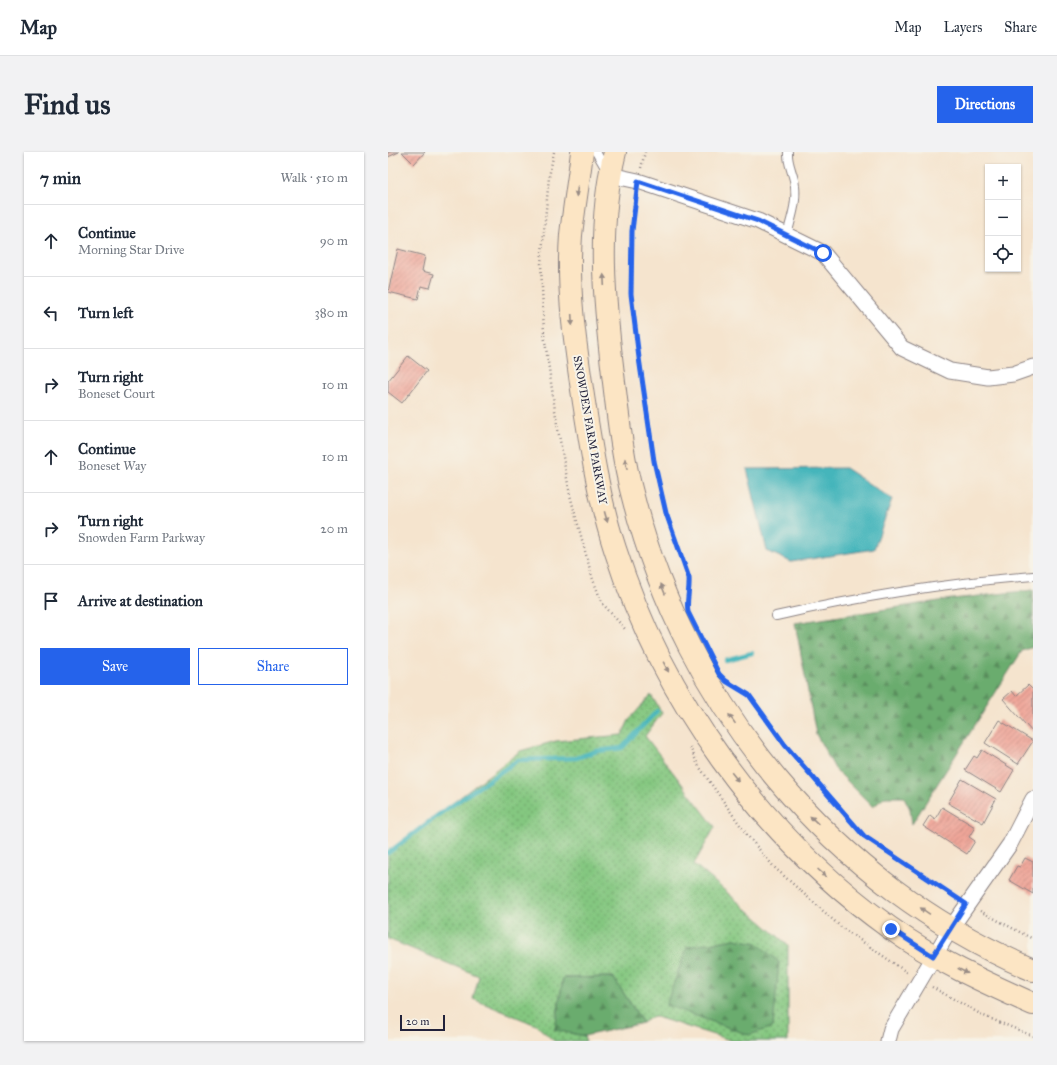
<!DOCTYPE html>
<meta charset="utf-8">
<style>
body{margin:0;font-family:"IM FELL Great Primer",serif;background:#f2f2f3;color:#1f2937}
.controls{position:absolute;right:12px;top:12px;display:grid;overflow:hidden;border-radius:0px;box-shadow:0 1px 3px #0004}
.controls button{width:36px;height:36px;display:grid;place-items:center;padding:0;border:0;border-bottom:1px solid #e0e1e3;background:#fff;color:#1f2937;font:20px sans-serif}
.scale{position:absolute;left:12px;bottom:10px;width:45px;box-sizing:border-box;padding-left:4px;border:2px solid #22223b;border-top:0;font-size:11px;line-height:14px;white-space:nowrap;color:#22223b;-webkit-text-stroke:3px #f7f3e8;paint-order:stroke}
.stop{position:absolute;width:12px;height:12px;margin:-9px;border:3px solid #2563eb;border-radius:50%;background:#fff}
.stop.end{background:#2563eb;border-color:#fff;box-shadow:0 1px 4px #0008}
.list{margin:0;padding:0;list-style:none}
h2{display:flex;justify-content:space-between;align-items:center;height:52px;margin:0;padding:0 16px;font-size:17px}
h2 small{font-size:13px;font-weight:400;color:#747a83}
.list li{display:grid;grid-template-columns:26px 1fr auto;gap:12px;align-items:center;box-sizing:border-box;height:72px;padding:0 16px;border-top:1px solid #e0e1e3}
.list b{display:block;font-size:15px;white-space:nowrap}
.list p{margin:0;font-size:13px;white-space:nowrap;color:#747a83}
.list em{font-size:13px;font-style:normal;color:#747a83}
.actions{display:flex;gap:8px;padding:12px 16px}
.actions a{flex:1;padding:9px 0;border:1px solid #2563eb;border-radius:0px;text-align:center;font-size:14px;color:#2563eb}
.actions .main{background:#2563eb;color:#fff}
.icon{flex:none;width:22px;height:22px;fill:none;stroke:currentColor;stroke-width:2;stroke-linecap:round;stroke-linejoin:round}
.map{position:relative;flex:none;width:645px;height:889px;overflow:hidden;border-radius:0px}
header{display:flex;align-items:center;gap:24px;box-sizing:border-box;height:56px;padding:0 20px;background:#fff;border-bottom:1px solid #e0e1e3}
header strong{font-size:19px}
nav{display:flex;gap:22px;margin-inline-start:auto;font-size:14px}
.intro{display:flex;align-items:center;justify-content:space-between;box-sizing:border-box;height:96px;padding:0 24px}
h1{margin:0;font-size:28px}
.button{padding:10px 18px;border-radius:0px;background:#2563eb;color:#fff;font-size:14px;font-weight:700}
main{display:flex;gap:24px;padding:0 24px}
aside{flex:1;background:#fff;border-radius:0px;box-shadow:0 1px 3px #0004}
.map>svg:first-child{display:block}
</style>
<header>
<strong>Map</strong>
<nav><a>Map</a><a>Layers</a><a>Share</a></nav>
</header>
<div class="intro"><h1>Find us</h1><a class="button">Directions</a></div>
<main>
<aside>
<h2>7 min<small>Walk · 510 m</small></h2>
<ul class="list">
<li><svg class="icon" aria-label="ahead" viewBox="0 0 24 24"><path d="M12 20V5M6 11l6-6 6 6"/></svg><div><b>Continue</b><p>Morning Star Drive</p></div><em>90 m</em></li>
<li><svg class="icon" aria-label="left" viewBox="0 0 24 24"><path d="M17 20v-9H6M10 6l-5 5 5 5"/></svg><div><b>Turn left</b></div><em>380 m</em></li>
<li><svg class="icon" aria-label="right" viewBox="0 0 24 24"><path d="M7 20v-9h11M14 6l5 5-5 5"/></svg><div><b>Turn right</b><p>Boneset Court</p></div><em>10 m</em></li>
<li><svg class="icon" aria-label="ahead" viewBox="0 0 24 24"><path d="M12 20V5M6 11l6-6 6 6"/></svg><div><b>Continue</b><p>Boneset Way</p></div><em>10 m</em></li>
<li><svg class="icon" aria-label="right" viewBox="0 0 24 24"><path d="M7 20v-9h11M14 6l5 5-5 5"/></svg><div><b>Turn right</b><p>Snowden Farm Parkway</p></div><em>20 m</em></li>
<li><svg class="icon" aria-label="arrive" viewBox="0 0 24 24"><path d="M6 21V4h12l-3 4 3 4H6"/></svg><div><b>Arrive at destination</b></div></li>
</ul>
<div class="actions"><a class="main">Save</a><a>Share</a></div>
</aside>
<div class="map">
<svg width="645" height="889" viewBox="0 0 645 889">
<defs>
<pattern id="grass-dots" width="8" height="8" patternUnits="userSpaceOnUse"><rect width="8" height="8" fill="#84c780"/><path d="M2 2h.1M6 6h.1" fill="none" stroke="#6ca16a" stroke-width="1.8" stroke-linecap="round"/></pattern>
<pattern id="forest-firs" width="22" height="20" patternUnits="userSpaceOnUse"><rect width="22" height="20" fill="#6bac6e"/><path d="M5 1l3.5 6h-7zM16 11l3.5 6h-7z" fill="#588c5c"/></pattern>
<pattern id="building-hatch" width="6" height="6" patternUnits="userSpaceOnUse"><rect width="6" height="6" fill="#efa699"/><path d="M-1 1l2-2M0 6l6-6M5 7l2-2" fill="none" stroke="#c1877e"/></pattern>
</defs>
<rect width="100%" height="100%" fill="#f7f3e8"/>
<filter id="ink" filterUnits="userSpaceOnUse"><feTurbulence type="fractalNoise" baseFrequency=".025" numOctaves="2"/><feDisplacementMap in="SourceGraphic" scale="8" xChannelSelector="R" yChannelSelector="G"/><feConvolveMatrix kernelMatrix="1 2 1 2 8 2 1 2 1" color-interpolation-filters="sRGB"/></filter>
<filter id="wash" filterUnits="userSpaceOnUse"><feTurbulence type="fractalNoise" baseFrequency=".012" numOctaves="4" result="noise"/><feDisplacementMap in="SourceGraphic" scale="16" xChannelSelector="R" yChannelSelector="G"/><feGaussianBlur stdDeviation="0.9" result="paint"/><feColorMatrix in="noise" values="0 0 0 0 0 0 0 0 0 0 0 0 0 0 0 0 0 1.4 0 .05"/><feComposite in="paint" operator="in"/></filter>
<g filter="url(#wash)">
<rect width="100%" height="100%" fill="#f5e4ce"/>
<polygon fill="url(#grass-dots)" stroke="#53745e" points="263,543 274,561 257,584 327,675 306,712 400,793 400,889 345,889 265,864 255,871 225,825 175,826 167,877 196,884 198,889 166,889 148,873 85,847 91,824 0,787 0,701 132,599 168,589 234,583 241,568"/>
<g fill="url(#forest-firs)" stroke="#466754">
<polygon points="645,438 645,495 634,499 524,672 522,657 516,645 497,645 485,655 447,617 428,582 407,471 564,447"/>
<polygon points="347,787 369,791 391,810 385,875 361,883 278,853 299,795"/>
<polygon points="225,825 255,871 196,884 167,878 175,826"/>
</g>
<polygon fill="#45b5bb" stroke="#346c7b" points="457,316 504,347 486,397 403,410 379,399 359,317"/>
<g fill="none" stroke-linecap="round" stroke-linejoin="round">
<g stroke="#45b5bb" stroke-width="4.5">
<polyline points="337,508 364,501"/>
<polyline points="0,701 50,663 130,608 188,606 209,599 234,596 269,559"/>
</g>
</g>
<g id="blocks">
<g fill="url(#building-hatch)">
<polygon points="0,0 11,0 0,5"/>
<polygon points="14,0 37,0 26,12"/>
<polygon points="10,97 37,104 34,119 46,122 42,136 33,134 30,147 0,140"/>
<polygon points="20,204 39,219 14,251 0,240 0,229"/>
<polygon points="640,533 645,538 645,581 615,547 624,539 628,544"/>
<polygon points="611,568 645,589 630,612 597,591"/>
<polygon points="594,598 626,618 613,640 577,618 586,604 589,606"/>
<polygon points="574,627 608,647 595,671 560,651"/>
<polygon points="554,655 587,675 581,685 587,689 579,702 535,674 542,663 547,667"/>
<polygon points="637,706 645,710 645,742 621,728 629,714 632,715"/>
</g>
</g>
</g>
<g filter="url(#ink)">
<use href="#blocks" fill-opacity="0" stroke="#8c8384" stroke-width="1"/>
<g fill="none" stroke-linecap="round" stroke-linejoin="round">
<g stroke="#8c8384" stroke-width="10">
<g id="service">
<polyline points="208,0 219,19"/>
<path d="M399 83C403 67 409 51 407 34 406 22 399 12 400 0"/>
<path d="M388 464C472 445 559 431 645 424"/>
</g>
</g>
<g stroke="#8c8384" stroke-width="17">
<g id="minor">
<polyline points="222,23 250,29 370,69 435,101 514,196 562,219 600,225 625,222 645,215"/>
<polyline points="500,889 503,877 563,776 622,692 645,647"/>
</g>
</g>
<g stroke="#8c8384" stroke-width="24">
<g id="secondary">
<path d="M194 0C191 27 186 55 183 83 179 137 187 191 195 244 203 296 211 348 227 397 275 548 374 684 502 776 547 808 596 830 645 852"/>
<path d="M227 0C209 73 216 148 225 222 230 263 234 305 245 345 298 554 445 733 645 818"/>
</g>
</g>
<g stroke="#8c8384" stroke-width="2.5" stroke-dasharray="1 3" stroke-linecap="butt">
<polyline points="166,0 161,25 153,112 156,182 169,272 182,343 204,425 214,451 237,477"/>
<polyline points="253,16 257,0"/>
<polyline points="248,43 244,79 243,142 251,206 266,309 278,361 301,426 300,445"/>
<polyline points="345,533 361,543 397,593 476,684 567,745"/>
<polyline points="302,595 310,613 359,683 386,715 453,775 520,821"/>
<polyline points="592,759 645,787"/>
<polyline points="544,835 596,864 645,884"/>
</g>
<use href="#service" stroke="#fff" stroke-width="8"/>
<use href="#minor" stroke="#fff" stroke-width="15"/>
<use href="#secondary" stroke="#fce5c4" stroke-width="22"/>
</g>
<defs><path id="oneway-solid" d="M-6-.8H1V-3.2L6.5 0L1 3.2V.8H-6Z"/></defs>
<g fill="#9a8d86">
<use href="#oneway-solid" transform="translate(189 39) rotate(98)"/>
<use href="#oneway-solid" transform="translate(216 128) rotate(-93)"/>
<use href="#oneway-solid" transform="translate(184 168) rotate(87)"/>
<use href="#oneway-solid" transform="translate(238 312) rotate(-101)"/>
<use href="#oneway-solid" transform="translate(218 365) rotate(74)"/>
<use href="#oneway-solid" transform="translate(275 437) rotate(-112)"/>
<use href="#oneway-solid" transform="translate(278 515) rotate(62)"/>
<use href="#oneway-solid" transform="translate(344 567) rotate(-125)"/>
<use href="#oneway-solid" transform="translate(347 625) rotate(51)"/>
<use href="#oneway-solid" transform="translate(426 668) rotate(-136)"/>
<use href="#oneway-solid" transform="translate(434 721) rotate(42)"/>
<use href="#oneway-solid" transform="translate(537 759) rotate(-146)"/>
<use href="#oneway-solid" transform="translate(575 819) rotate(27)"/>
</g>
</g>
<g fill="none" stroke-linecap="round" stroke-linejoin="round" filter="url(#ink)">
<path stroke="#2563eb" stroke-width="5" d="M435 101 370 69 250 29 244 79 243 142 251 206 266 309 278 361 301 426C302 438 298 448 300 460L331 522 338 529 361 543 397 593 476 684 578 752 545 804 503 777"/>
</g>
<g text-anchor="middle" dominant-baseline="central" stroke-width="4" stroke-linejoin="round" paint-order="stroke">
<g font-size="11" fill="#22223b" stroke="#f7f3e8">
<text transform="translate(202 278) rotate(80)">SNOWDEN FARM PARKWAY</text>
</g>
</g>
</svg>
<div class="controls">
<button>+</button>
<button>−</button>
<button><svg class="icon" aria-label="locate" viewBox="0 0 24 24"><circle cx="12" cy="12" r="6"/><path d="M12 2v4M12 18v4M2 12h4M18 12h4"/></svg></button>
</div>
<div class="scale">20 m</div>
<div class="stop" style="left:435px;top:101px"></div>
<div class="stop end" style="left:503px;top:777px"></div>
</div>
</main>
